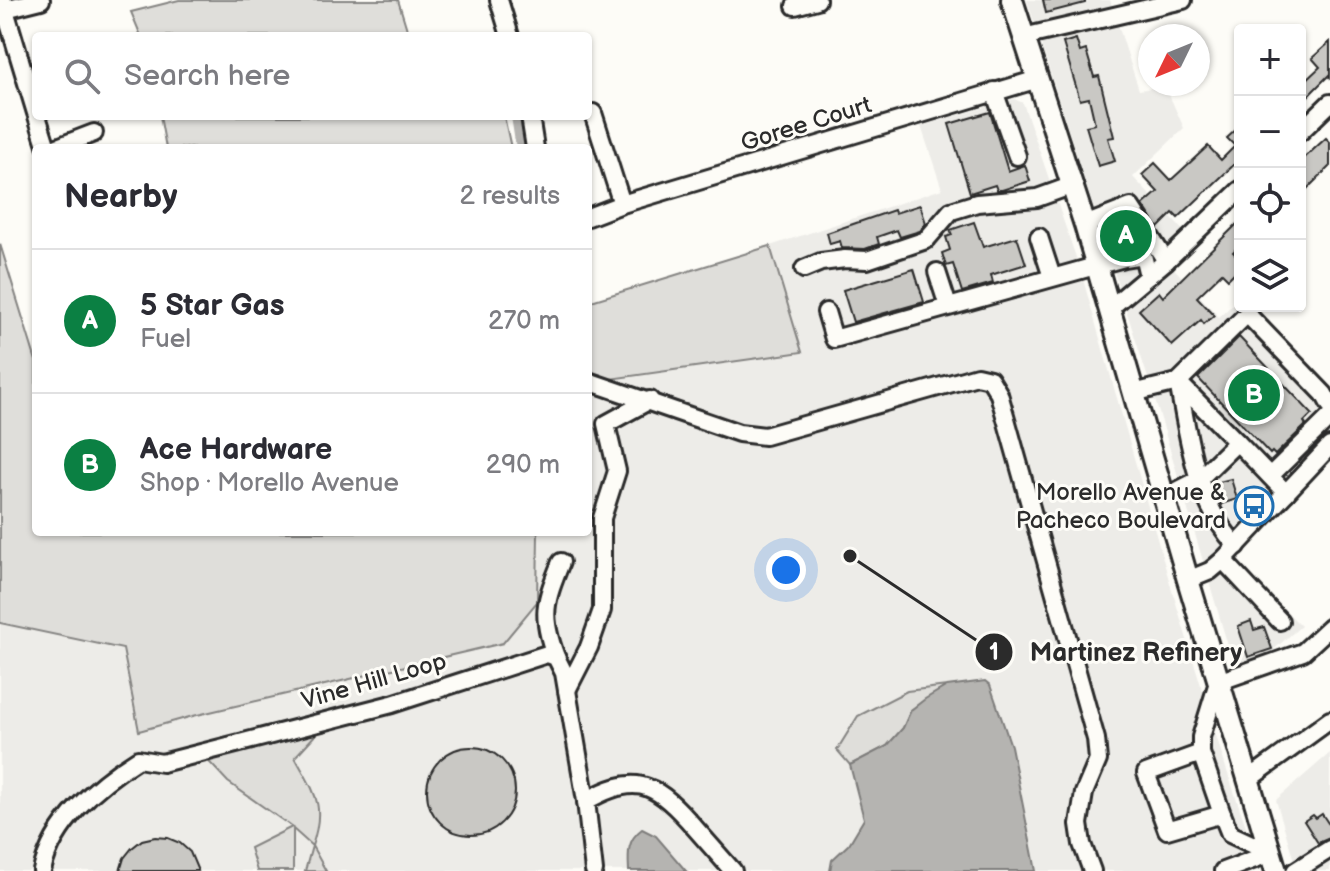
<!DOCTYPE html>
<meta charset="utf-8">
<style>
body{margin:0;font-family:"Balsamiq Sans",sans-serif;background:#f2f2f3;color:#2b2b33}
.controls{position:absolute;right:24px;top:24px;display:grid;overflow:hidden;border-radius:8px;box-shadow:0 2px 6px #0004}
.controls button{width:72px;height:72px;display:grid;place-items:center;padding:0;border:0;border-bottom:2px solid #e1e1e2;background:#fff;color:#2b2b33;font:40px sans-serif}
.compass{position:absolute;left:1138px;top:24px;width:72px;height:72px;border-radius:50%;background:#fff;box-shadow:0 2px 6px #0004;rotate:227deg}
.you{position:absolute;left:786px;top:570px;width:28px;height:28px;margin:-20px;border:6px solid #fff;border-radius:50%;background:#1a73e8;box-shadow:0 0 0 12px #1a73e833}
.badge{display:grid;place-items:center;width:52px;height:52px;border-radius:50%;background:#0b8043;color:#fff;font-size:26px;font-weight:700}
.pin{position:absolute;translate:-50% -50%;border:4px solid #fff;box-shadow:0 2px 8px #0006}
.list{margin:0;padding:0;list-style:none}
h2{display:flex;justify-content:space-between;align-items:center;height:104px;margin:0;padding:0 32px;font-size:34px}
h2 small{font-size:26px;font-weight:400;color:#7c7c81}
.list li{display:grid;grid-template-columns:52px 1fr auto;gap:24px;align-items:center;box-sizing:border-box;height:144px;padding:0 32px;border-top:2px solid #e1e1e2}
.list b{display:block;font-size:30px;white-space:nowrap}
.list p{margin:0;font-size:26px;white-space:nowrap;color:#7c7c81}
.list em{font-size:26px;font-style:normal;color:#7c7c81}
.icon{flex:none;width:44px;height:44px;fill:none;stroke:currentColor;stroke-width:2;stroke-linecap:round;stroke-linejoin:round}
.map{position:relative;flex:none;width:1330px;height:871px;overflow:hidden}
.search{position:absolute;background:#fff;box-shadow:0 2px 6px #0004;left:32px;top:32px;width:560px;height:88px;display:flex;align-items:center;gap:20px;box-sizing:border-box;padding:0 28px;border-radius:8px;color:#7c7c81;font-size:30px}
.panel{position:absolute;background:#fff;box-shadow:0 2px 6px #0004;left:32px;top:144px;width:560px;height:392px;border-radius:8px}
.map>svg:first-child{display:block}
</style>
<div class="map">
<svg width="1330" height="871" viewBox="0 0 1330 871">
<rect width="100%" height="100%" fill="#fdfcf7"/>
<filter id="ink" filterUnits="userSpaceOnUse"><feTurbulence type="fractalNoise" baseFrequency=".0125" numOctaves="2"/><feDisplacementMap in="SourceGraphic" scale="16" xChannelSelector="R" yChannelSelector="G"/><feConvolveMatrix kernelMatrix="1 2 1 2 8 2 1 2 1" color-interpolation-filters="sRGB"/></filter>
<g filter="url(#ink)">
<g fill="#edece8">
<polygon points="1027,0 1110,0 1139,90 1165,86 1184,128 1133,177 1190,238 1167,261 1219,317 1239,299 1240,306 1246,306 1330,393 1330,446 1229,554 1301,626 1258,663 1236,673 1161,419"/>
<polygon points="1014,99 1023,103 1080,269 1169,580 1226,768 1261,871 0,871 0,623 123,649 139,730 193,716 537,602 538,532 588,532 588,382 801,352 770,246 942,189 921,126"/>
<polygon points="1330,753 1330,871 1297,871 1276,800"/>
</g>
<g fill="#dfdeda" stroke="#858482" stroke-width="2">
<polygon points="179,0 398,0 409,36 141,36 131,12"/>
<polygon points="160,116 504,116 511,148 166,148"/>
<polygon points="0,244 36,361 36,532 538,532 537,602 503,643 193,716 139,731 123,649 0,623"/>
<polygon points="770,246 802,352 596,381 588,367 588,302"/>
<polygon points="947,686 911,710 903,728 887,746 850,765 837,750 858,716 907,691"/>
<path d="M328 721 295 757C315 794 326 804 312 846L326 871H305L312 846 293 829V871H257L250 848 292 827 228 782 200 752Z"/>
</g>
<g fill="#b5b4b1" stroke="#7e7d7b" stroke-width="2">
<polygon points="985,681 990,685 1011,746 1036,871 830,871 832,860 849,844 864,819 850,765 887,746 903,728 911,710 925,699 947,686"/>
<path d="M642 829 656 836 686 871H629C628 853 627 840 642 829Z"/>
</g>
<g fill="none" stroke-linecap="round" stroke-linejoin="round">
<polyline stroke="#b5b4b1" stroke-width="12" points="517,116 522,148"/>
</g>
<g fill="#c9c8c4" stroke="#2b2b2b" stroke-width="2">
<polygon points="1043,0 1085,0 1085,3 1046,13"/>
<polygon points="1076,39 1080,52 1086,50 1094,77 1099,76 1114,137 1108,138 1115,161 1098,166 1086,126 1095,124 1089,98 1080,100 1063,43"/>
<polygon points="1330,42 1330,78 1328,76 1300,104 1300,76 1305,81 1320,67 1312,58"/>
<polygon points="990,112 1008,171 1025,165 1030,181 1002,190 997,190 995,185 970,193 949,124"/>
<polygon points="1240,126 1240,159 1178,218 1173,213 1158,228 1143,205 1158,192 1142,175 1155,163 1171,180 1208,146 1221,160 1235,146 1227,138"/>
<polygon points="1326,138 1330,142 1330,166 1306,190 1300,185 1300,162"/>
<polygon points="920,205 926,223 920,231 900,237 897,230 877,237 879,244 865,249 842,248 840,241 830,244 827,233 894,210 895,213"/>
<polygon points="1127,221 1135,245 1123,247 1116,225"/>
<polygon points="1240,221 1240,245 1233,252 1240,259 1240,267 1228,279 1222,273 1197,297 1214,315 1204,324 1201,320 1172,346 1139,310 1159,292 1163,297"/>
<polygon points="974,222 983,247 1017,237 1026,264 991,275 993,283 962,292 953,264 946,266 942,253 950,250 946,237 952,235 950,230"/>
<polygon points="914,269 924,302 853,322 843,290"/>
<polygon points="1239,337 1312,414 1304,422 1306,425 1275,455 1272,452 1270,454 1198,378"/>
<polygon points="1231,479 1237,499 1221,504 1215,483"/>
<polygon points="1251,621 1254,630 1264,627 1272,649 1248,657 1238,626"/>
<circle cx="471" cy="791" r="44"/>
<polygon points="1322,814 1330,826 1330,838 1318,843 1304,821 1313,815 1316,818"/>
<polygon points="155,837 168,838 180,843 190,852 198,871 120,871 124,858 132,848 142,840"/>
</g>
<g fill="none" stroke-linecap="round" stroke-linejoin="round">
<g stroke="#2b2b2b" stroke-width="22">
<g id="minor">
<polyline points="2,0 36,113"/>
<polyline points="499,0 510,36"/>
<polyline points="795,6 817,0"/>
<polyline points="5,9 41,0"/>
<polyline points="1023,37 1183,0"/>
<polyline points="994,91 1017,156"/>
<polyline points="593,113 622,204"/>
<polyline points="37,116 47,148"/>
<polyline points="530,116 535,148"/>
<polyline points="1300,132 1330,103"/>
<polyline points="55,148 94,133"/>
<polyline points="588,217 622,204 1038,79"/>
<polyline points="1085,225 1131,207 1166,261"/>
<polyline points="1039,237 1052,277"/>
<polyline points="804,269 821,262 845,259 867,260 926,240 951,211 977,203 1037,198 1073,185"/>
<polyline points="937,272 948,306"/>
<polyline points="1109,309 1166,261 1240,190"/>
<polyline points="826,312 834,339 1124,258 1143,255 1148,276"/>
<polyline points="588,381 739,433 765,436 977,376 990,379 999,394 1096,739 1098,760 1084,793 1079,824 1082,844 1092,871"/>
<polyline points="1133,393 1178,382 1247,314 1324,394 1330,405"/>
<path d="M1237 442 1178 382C1189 439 1195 502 1237 546"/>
<polyline points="1270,476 1330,417"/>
<polyline points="1165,497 1198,480 1237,442 1286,493"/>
<polyline points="1223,560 1280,621"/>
<polyline points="1188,580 1210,571 1223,560 1330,446"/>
<path d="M556 657C540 615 545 602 561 562"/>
<polyline points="567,690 589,647 602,610 602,518 617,471 606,424 650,400"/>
<polyline points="1201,753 1222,814 1167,830 1146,773 1201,753 1201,737 1218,682 1303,652 1330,627"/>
<polyline points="1249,779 1330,720"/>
<path d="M586 801C633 774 653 781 688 820 703 837 718 854 733 871"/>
<polyline points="1222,814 1230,834 1271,853"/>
<path d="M42 871C52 823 98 784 138 759L162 763 392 704 547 654 556 657 564 673 586 801 594 871"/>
<polyline points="1223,871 1271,853"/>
<polyline points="1295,871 1330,849"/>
</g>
</g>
<g stroke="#2b2b2b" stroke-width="26">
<polyline id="major" points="1012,0 1085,225 1188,580 1276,871"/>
</g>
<use href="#minor" stroke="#fdfcf7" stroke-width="16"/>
<use href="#major" stroke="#fdfcf7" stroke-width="20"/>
</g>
</g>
<defs>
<g id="bus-ring" transform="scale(2)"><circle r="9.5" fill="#fdfcf7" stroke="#1f6fb2" stroke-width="1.5"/><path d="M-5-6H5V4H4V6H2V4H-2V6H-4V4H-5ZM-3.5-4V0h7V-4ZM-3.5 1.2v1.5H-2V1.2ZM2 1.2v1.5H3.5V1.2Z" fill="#1f6fb2"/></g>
</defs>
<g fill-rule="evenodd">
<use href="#bus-ring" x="1254" y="506"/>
</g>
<g text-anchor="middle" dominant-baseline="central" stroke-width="6" stroke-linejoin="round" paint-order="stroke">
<g font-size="24" fill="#2b2b2b" stroke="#fdfcf7">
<text transform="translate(806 124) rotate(-17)">Goree Court</text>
<text transform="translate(374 681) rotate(-16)">Vine Hill Loop</text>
</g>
<g font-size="24" fill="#2b2b2b" stroke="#fdfcf7" text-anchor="end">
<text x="1226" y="492">Morello Avenue &amp;<tspan x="1226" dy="28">Pacheco Boulevard</tspan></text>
</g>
</g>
<path fill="none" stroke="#2b2b2b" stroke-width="3" d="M850 556L994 652"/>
<g fill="#2b2b2b" stroke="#fdfcf7" stroke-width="3">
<circle cx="850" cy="556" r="8"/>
<circle cx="994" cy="652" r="20"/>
</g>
<g font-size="24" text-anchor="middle" font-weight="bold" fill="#fff">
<text x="994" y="660">1</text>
</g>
<g font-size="26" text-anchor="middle" font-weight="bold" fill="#2b2b2b" stroke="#fdfcf7" stroke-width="6" stroke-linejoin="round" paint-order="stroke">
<text x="1136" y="661">Martinez Refinery</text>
</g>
</svg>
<div class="controls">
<button>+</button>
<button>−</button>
<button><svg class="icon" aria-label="locate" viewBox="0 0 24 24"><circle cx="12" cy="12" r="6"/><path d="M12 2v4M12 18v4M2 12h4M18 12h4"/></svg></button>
<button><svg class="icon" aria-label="layers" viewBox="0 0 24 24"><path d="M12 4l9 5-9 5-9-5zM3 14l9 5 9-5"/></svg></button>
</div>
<svg class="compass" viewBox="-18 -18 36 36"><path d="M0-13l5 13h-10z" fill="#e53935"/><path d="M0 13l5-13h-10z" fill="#7c7c81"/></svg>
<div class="you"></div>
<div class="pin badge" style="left:1126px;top:236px">A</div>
<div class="pin badge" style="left:1254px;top:395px">B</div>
<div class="search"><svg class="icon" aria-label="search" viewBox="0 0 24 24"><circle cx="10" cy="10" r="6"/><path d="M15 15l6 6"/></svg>Search here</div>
<section class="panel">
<h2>Nearby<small>2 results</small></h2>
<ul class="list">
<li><span class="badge">A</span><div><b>5 Star Gas</b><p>Fuel</p></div><em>270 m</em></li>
<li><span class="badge">B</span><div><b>Ace Hardware</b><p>Shop · Morello Avenue</p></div><em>290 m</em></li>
</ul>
</section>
</div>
